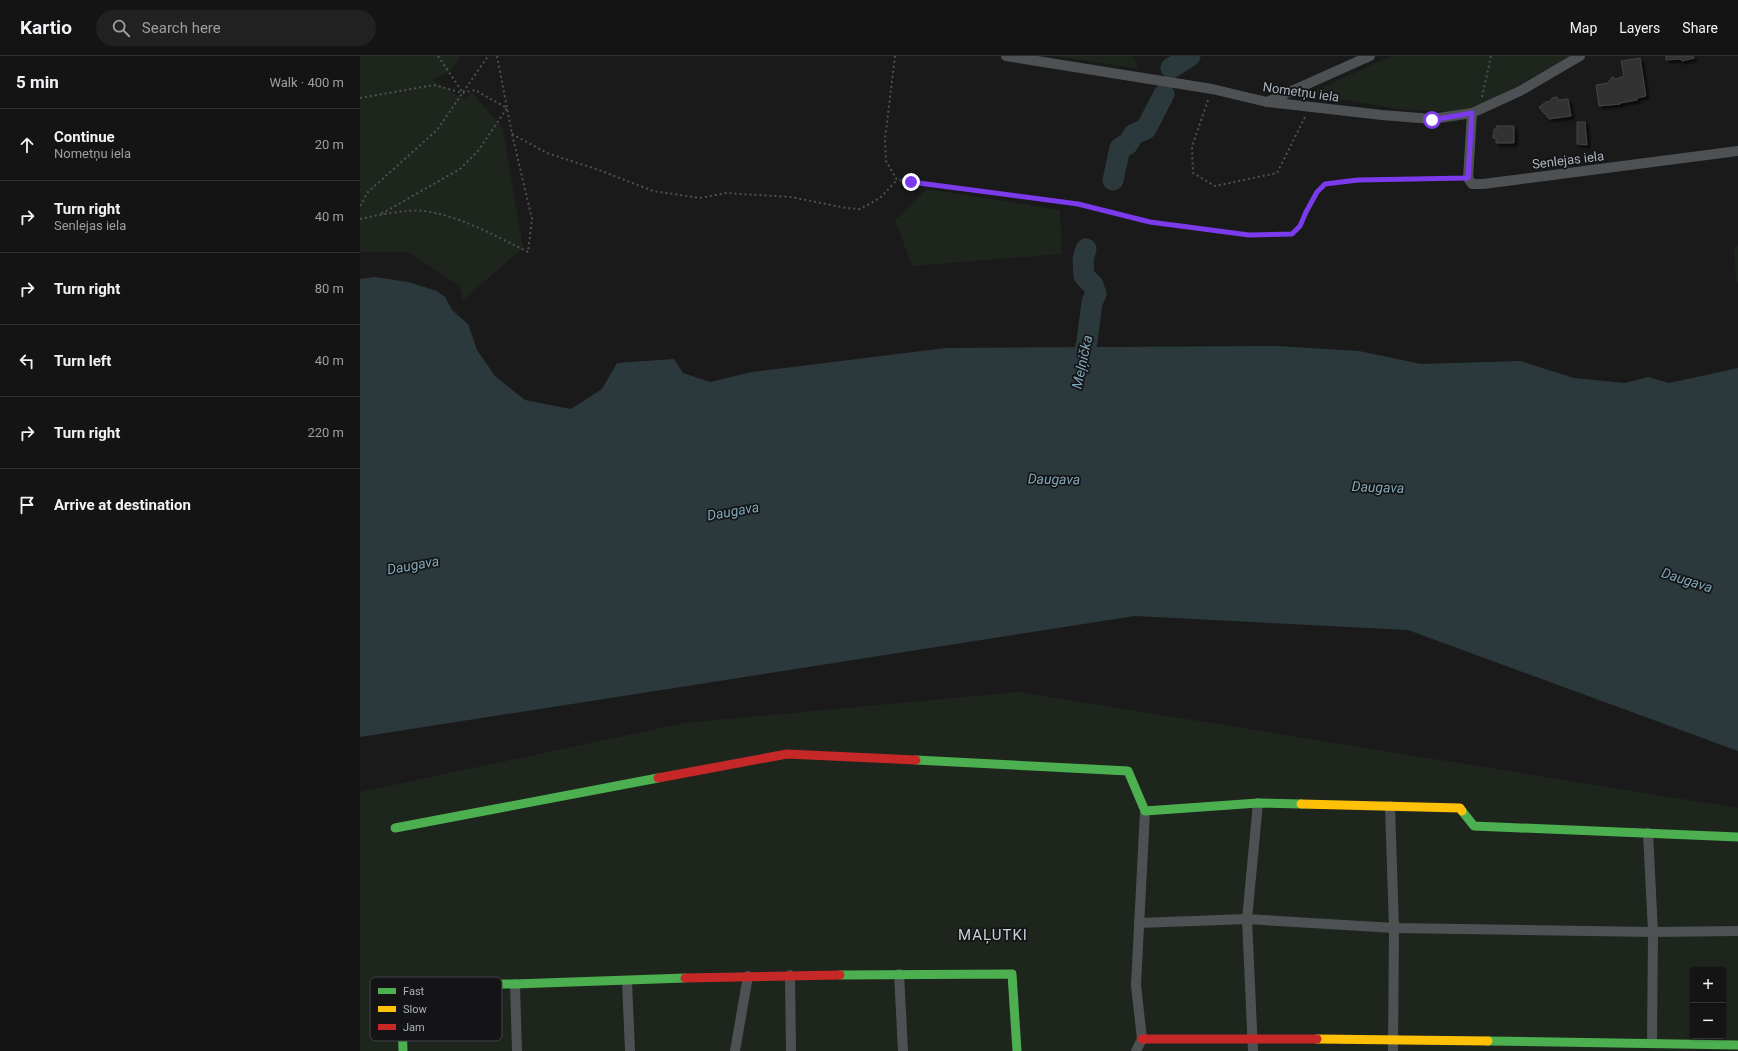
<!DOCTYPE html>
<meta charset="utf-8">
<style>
body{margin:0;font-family:Roboto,sans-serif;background:#212122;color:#f1f3f6}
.controls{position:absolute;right:12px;bottom:12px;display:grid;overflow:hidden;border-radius:4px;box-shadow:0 1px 3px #0004}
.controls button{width:36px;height:36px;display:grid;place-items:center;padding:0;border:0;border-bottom:1px solid #333334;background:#141414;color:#f1f3f6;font:20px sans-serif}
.stop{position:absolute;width:12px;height:12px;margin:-9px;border:3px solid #7c3aed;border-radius:50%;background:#fff}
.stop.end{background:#7c3aed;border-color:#fff;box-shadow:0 1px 4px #0008}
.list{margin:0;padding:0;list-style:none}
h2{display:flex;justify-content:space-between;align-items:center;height:52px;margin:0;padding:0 16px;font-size:17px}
h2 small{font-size:13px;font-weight:400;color:#9d9ea0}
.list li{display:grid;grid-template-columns:26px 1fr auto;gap:12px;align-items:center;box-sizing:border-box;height:72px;padding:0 16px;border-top:1px solid #333334}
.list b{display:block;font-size:15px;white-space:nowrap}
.list p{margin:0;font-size:13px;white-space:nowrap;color:#9d9ea0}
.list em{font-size:13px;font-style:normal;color:#9d9ea0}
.icon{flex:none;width:22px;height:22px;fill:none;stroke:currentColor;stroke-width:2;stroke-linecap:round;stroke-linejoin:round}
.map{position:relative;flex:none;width:1378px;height:995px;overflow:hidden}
header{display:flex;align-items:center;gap:24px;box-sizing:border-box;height:56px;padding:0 20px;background:#141414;border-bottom:1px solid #333334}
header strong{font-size:19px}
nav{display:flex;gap:22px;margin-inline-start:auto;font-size:14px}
.search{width:280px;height:36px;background:#212122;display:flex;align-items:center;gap:10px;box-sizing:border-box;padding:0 14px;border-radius:22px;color:#9d9ea0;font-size:15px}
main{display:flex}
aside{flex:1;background:#141414}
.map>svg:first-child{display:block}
</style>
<header>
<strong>Kartio</strong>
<div class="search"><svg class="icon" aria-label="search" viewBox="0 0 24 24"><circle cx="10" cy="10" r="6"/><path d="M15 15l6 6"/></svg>Search here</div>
<nav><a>Map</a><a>Layers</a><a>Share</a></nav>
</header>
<main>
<aside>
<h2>5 min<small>Walk · 400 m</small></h2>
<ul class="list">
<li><svg class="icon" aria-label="ahead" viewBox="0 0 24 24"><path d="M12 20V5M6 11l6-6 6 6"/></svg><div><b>Continue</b><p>Nometņu iela</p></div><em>20 m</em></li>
<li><svg class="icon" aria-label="right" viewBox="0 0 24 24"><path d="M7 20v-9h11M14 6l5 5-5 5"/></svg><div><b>Turn right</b><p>Senlejas iela</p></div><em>40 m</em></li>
<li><svg class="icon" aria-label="right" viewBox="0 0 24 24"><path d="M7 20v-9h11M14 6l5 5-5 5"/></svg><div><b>Turn right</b></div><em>80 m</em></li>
<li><svg class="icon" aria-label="left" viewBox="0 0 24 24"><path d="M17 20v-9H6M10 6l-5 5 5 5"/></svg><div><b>Turn left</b></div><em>40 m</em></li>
<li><svg class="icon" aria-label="right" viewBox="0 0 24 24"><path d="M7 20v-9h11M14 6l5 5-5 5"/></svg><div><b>Turn right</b></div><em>220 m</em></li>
<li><svg class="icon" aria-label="arrive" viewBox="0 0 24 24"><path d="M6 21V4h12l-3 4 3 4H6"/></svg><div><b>Arrive at destination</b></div></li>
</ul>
</aside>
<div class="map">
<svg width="1378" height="995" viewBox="0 0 1378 995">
<defs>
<filter id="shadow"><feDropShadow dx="3" dy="3" stdDeviation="1" flood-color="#0009"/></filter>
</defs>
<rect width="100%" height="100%" fill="#1a1a1a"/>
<g fill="#1d251d" fill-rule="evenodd">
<polygon points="0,0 100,0 92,14 72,24 104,43 112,36 143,73 163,192 103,244 99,230 48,196 0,196"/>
<polygon points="696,0 773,0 779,13"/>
<polygon points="1031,0 1212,0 1131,44 1109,52 1086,56 1038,53 948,38"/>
<polygon points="567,133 700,154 702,198 552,210 535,164"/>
<polygon points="1378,189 1378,227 1376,226 1374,191"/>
<path d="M659 636 1378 752V995H0V736L324 667ZM1333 914H1363V980H1333Z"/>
</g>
<polygon fill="#2b393d" points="15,221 48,226 77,235 85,241 92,254 108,268 117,294 135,320 165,344 211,353 242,333 257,307 314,303 323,317 350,326 392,316 586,292 917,290 999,295 1061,308 1160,305 1214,322 1265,327 1288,321 1309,327 1378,312 1378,695 1048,574 775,560 0,681 0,223"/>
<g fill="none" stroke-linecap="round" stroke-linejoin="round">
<g stroke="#2b393d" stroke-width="21">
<polyline points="811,12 830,0"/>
<polyline points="753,124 760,92 763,90 767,89 774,78 786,73 804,38"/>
<polyline points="719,320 727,285 732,246 736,238 733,229 724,220 723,204 726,193"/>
</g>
</g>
<g fill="#323232" stroke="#424446" filter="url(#shadow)">
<polygon points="1306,0 1333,0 1334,2 1322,5 1320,3 1306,4"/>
<polygon points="1280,2 1286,40 1277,42 1277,44 1260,47 1260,48 1239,50 1236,29 1248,27 1252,21 1256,23 1264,20 1261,5"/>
<polygon points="1197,41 1199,44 1208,43 1211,60 1189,63 1179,51 1186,46 1190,45 1192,42"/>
<polygon points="1217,66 1225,66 1227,89 1217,88"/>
<polygon points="1136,70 1154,70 1154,87 1136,87 1136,82 1133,82 1134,73 1137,73"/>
</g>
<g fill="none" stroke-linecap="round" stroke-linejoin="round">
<g stroke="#505155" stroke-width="2" stroke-dasharray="2 3" stroke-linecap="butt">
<polyline points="78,0 103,37"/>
<polyline points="535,0 525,83 526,105 537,124 718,148 790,166 889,179 932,178 940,170 946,156 957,136 965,128 998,124 1098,122"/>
<polyline points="1122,41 1131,0"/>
<polyline points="0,42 74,29 103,37 115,34 147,52 118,95 100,113 21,158"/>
<polyline points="848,44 832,91 833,117 855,130 917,117 945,61"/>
<polyline points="152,78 187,97 239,114 293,135 340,142 366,137 431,141 486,152 500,153 520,142 537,124"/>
<polyline points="0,150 8,136 77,74 128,0"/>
<path d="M0 163C18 159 47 153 64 155 101 160 135 180 168 196L172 163 152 78 137 0"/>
</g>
<g stroke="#4e5153" stroke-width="10">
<polyline points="646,0 852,33 907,46 1022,59 1072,63 1112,57 1160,35 1220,0"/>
<polyline points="907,46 1010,0"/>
<polyline points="1112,57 1108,122 1112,128 1123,128 1378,95"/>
<polyline points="1030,750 1034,872 1033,995"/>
<polyline points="1288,777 1293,876 1292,987"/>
<polyline points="779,867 887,863 1034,872 1293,876 1378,875"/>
<polyline points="539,918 543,995"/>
<polyline points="430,919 431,995"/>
<polyline points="267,925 270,995"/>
<polyline points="155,928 157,995"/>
<polyline points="375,995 388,920"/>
<polyline points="776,995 782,983 776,929 785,755"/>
<polyline points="893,995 887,863 898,747"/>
</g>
<g stroke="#4caf50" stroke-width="9">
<polyline points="556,704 768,715 785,755 898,747 941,748"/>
<polyline points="1102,755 1114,770 1378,781"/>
<polyline points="35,772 298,722"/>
<polyline points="480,919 652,918 657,995"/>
<polyline points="1128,985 1378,989"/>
<polyline points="43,995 41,929 155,928 325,922"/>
</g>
<g stroke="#ffc107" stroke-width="9">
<polyline points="941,748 1100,752 1102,755"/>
<polyline points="957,983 1128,985"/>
</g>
<g stroke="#c62828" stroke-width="9">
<polyline points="298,722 427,698 556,704"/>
<polyline points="325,922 480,919"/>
<polyline points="782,983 957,983"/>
</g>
</g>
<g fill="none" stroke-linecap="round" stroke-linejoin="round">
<polyline stroke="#7c3aed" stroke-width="5" points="551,126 718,148 790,166 889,179 932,178 940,170 946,156 957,136 965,128 998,124 1108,122 1112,57 1072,64"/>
</g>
<g text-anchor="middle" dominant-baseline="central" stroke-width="3.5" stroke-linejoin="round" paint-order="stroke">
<g font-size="13" fill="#aab3bc" stroke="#141416">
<text transform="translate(941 36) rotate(8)">Nometņu iela</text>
<text transform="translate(1208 104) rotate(-7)">Senlejas iela</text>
</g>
<g font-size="14" font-style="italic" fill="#7fa8b9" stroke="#141416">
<text transform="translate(722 306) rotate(-78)">Meļņička</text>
<text transform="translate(694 423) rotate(1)">Daugava</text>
<text transform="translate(1018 431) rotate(2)">Daugava</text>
<text transform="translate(373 455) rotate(-10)">Daugava</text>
<text transform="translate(53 509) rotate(-10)">Daugava</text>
<text transform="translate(1327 524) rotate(18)">Daugava</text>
</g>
<g font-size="15" letter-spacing="1" fill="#ccd1d7" stroke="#141416">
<text x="633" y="879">MAĻUTKI</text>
</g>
</g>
<rect x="10" y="921" width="132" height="64" rx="6" fill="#141416" stroke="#414448" stroke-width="1"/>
<rect x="18" y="932" width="18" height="6" fill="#4caf50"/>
<rect x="18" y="950" width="18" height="6" fill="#ffc107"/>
<rect x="18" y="968" width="18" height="6" fill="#c62828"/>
<g font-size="11" fill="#aab3bc">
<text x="43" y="939">Fast</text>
<text x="43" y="957">Slow</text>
<text x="43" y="975">Jam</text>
</g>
</svg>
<div class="controls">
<button>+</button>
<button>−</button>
</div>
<div class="stop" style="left:1072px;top:64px"></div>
<div class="stop end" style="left:551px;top:126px"></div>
</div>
</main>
